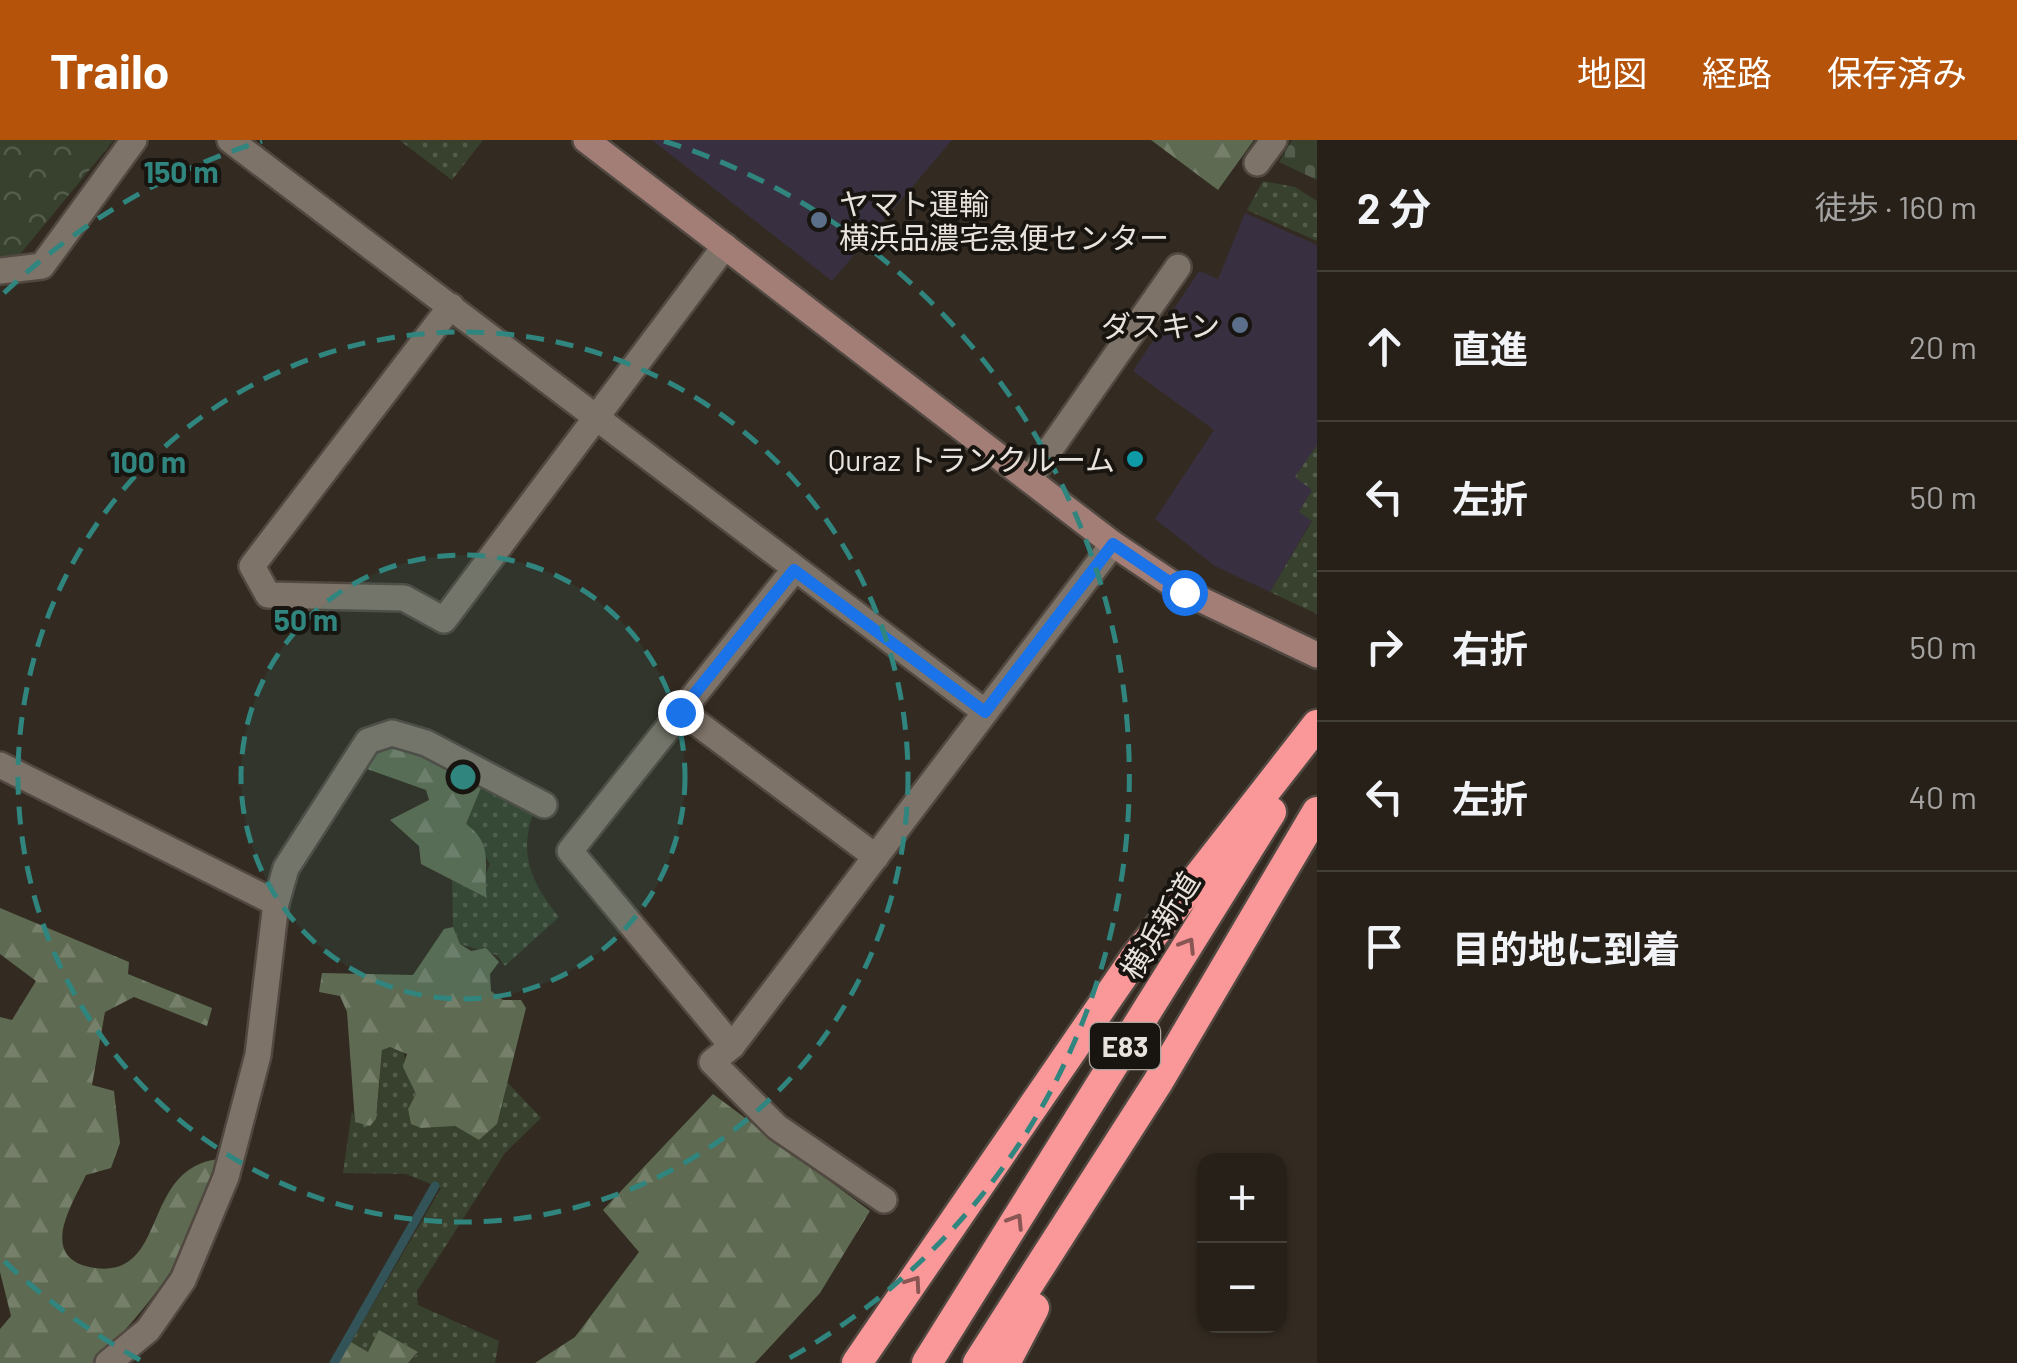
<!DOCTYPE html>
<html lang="ja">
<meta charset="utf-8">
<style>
body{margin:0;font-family:Barlow,"Noto Sans JP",sans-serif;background:#322d26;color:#f1f3f6}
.controls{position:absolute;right:30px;bottom:30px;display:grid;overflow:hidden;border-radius:20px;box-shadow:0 2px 8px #0004}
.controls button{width:90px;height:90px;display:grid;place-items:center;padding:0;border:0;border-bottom:2px solid #423e38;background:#262019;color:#f1f3f6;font:50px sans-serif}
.stop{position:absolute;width:30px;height:30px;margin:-22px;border:8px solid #1a73e8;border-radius:50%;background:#fff}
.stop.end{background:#1a73e8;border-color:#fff;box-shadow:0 2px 10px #0008}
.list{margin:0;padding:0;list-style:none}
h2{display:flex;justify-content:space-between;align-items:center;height:130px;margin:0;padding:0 40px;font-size:42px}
h2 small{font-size:32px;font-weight:400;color:#a4a3a2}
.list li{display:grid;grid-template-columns:65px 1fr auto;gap:30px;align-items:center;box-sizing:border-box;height:150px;padding:0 40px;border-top:2px solid #423e38}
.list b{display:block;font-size:38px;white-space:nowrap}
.list em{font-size:32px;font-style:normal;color:#a4a3a2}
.icon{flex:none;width:55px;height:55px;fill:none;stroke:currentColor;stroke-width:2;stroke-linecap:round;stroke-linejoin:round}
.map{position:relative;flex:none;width:1317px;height:1223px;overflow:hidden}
header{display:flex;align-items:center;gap:60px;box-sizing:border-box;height:140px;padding:0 50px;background:#b45309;color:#fff}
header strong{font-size:48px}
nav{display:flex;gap:55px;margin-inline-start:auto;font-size:35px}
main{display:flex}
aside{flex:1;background:#262019}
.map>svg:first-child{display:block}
</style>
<header>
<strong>Trailo</strong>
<nav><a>地図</a><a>経路</a><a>保存済み</a></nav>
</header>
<main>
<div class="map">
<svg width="1317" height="1223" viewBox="0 0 1317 1223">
<defs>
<pattern id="grass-dots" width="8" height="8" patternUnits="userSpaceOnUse" patternTransform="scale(2.5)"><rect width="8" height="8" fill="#37412d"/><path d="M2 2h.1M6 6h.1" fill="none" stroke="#545c4b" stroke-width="1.8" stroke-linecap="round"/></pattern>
<pattern id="forest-firs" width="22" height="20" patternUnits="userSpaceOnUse" patternTransform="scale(2.5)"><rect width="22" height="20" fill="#5e6a51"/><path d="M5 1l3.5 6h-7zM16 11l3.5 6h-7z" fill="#757f6a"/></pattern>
<pattern id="cemetery-stones" width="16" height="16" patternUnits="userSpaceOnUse" patternTransform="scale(2.5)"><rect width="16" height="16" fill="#37412d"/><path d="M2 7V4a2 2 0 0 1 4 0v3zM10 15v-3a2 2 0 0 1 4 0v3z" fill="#545c4b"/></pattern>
<pattern id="park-crowns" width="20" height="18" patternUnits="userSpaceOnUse" patternTransform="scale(2.5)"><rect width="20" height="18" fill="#37412d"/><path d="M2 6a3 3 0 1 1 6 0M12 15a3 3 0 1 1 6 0" fill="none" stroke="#545c4b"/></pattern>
</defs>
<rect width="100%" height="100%" fill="#332b21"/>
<g fill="#383040">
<polygon points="652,0 952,0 832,141"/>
<polygon points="1245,73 1317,105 1317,305 1296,337 1312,350 1312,380 1270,452 1215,426 1155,379 1214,290 1133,231 1199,131 1218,139"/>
</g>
<g fill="url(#grass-dots)">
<polygon points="399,0 483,0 452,40"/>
<polygon points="1263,41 1295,47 1317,61 1317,101 1247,70"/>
<polygon points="1317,305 1317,474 1270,452 1312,381 1299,372 1312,350 1295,337"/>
<path d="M483 643 534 671C518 714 531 742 559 777L505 826 497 815 460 804 453 787 452 740 487 757 484 739 490 724 466 684Z"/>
<polygon points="390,907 402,908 416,954 408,969 412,984 421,988 455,986 479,1000 497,984 506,941 541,978 505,1013 417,1151 418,1165 499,1201 495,1223 408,1223 418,1213 368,1213 351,1202 441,1048 406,1034 343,1033 352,970 355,982 378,964 382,909"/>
</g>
<g fill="url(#forest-firs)">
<polygon points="1151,0 1254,0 1218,50"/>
<path d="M390 605 411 609 483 643 466 684C496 706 482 727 487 758L421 724 419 706 390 680 429 660 426 650 367 629 375 611Z"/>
<path d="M0 768 129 822 128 834 212 868 207 886 134 857 105 872 92 945 114 951 120 1003 111 1028 86 1035C72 1065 36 1119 95 1128 169 1138 140 1029 218 1019 205 1099 149 1167 94 1223H0V1189L11 1176 0 1132V877L12 880 36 841 0 814Z"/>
<polygon points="453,787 460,804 471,811 486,808 499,822 490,834 491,851 503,860 521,860 526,868 497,984 479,1000 455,986 421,988 411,984 408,969 416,954 403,927 407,914 390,907 382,910 376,979 370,986 355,982 347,872 340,856 319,852 322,833 413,835 444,789"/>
<polygon points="713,954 870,1071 820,1153 755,1223 535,1223 575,1197 639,1112 603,1070"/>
<polygon points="379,1190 418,1212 408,1223 336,1223 351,1202 368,1212"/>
</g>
<polygon fill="url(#cemetery-stones)" points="1292,0 1317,0 1317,40 1279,22"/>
<polygon fill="url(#park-crowns)" points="0,0 114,0 17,118 0,120"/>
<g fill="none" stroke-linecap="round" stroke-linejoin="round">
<polyline stroke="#325459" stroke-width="9" points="334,1223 435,1046"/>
<g stroke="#514941" stroke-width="30">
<g id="street">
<polyline points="230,0 985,572"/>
<polyline points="1257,23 1274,0"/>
<polyline points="0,131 42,126 134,0"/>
<polyline points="451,166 252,426 268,455 404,458 444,480 725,106"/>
<polyline points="1030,338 1178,127"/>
<polyline points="681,571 876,717"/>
<polyline points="0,625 276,763"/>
<polyline points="732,906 570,711 794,430"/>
<polyline points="884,1060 777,987 712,922 732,906 1113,404"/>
<polyline points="108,1223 148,1190 183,1140 226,1037 258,915 276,763 286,728 368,601 392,593 426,603 544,665"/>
</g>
</g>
<g stroke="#514941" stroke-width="30">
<polyline id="secondary" points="586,0 1113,404 1183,451 1317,515"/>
</g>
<g stroke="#514941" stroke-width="35">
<g id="highway">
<polyline points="857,1223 1135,818 1317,585"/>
<polyline points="927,1223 1271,672"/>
<polyline points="978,1223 1158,942 1317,672"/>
<polyline points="1005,1223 1034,1168"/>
</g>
</g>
<use href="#street" stroke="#7e7368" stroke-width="25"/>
<use href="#secondary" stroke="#a37e77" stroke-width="25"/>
<use href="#highway" stroke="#fa9899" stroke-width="30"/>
</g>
<defs><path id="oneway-chevron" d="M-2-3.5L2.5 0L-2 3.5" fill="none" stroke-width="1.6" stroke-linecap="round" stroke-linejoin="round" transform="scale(2.5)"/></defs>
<g stroke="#895654">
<use href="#oneway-chevron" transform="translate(1188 805) rotate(-58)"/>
<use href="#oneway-chevron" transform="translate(1016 1081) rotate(-58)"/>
<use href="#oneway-chevron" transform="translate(914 1143) rotate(-55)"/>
</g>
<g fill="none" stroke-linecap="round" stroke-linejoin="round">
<polyline stroke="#1a73e8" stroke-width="12" points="680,572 794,430 985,572 1113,404 1184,452"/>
</g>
<circle cx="463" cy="637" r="222" fill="#30867f" fill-opacity=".12"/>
<g fill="none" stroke="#30867f" stroke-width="5" stroke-dasharray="18 12">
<circle cx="463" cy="637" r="222"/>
<circle cx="463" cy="637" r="445"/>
<path d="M140 1220A667 667 0 0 1 4 1121M4 153A667 667 0 0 1 262 1M664 1A667 667 0 0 1 786 1220"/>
</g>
<g fill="#5c6f8a" stroke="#18140f" stroke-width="4">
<circle cx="819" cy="80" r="10"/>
<circle cx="1240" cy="185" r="10"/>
</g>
<circle fill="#0f9aa8" stroke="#18140f" stroke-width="4" cx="1135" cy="319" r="10"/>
<g text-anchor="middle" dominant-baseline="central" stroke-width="8" stroke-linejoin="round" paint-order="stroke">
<rect fill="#18140f" stroke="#aaa59f" stroke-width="2.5" x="1090" y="883" width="70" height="46" rx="8"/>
<g font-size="28" font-weight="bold" fill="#e9e3dd">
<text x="1125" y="906">E83</text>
</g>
<g font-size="30" fill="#e9e3dd" stroke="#18140f" text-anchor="end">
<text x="839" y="63" text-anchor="start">ヤマト運輸<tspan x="839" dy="34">横浜品濃宅急便センター</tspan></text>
<text x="1220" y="185">ダスキン</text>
<text x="1115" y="319">Quraz トランクルーム</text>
</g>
<g font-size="30" fill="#e9e3dd" stroke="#18140f">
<text transform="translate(1159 785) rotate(-58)">横浜新道</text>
</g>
</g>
<circle cx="463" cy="637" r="15" fill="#30867f" stroke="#18140f" stroke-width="5"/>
<g font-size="30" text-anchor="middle" font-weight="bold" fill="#30867f" stroke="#18140f" stroke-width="8" stroke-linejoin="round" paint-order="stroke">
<text x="181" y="43">150 m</text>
<text x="148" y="333">100 m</text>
<text x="306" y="491">50 m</text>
</g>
</svg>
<div class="controls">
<button>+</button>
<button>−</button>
</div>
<div class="stop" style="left:1184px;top:452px"></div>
<div class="stop end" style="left:680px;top:572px"></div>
</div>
<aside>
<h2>2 分<small>徒歩 · 160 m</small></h2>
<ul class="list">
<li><svg class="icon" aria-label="ahead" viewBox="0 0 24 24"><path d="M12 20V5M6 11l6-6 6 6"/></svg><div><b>直進</b></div><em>20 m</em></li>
<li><svg class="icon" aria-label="left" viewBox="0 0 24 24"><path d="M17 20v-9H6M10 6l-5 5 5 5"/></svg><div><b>左折</b></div><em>50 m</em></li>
<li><svg class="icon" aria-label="right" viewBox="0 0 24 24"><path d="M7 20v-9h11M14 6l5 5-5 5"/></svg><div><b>右折</b></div><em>50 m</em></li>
<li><svg class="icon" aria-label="left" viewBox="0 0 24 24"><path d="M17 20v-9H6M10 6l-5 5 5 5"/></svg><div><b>左折</b></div><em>40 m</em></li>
<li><svg class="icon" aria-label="arrive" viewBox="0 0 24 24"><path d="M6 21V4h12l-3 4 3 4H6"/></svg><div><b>目的地に到着</b></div></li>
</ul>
</aside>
</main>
